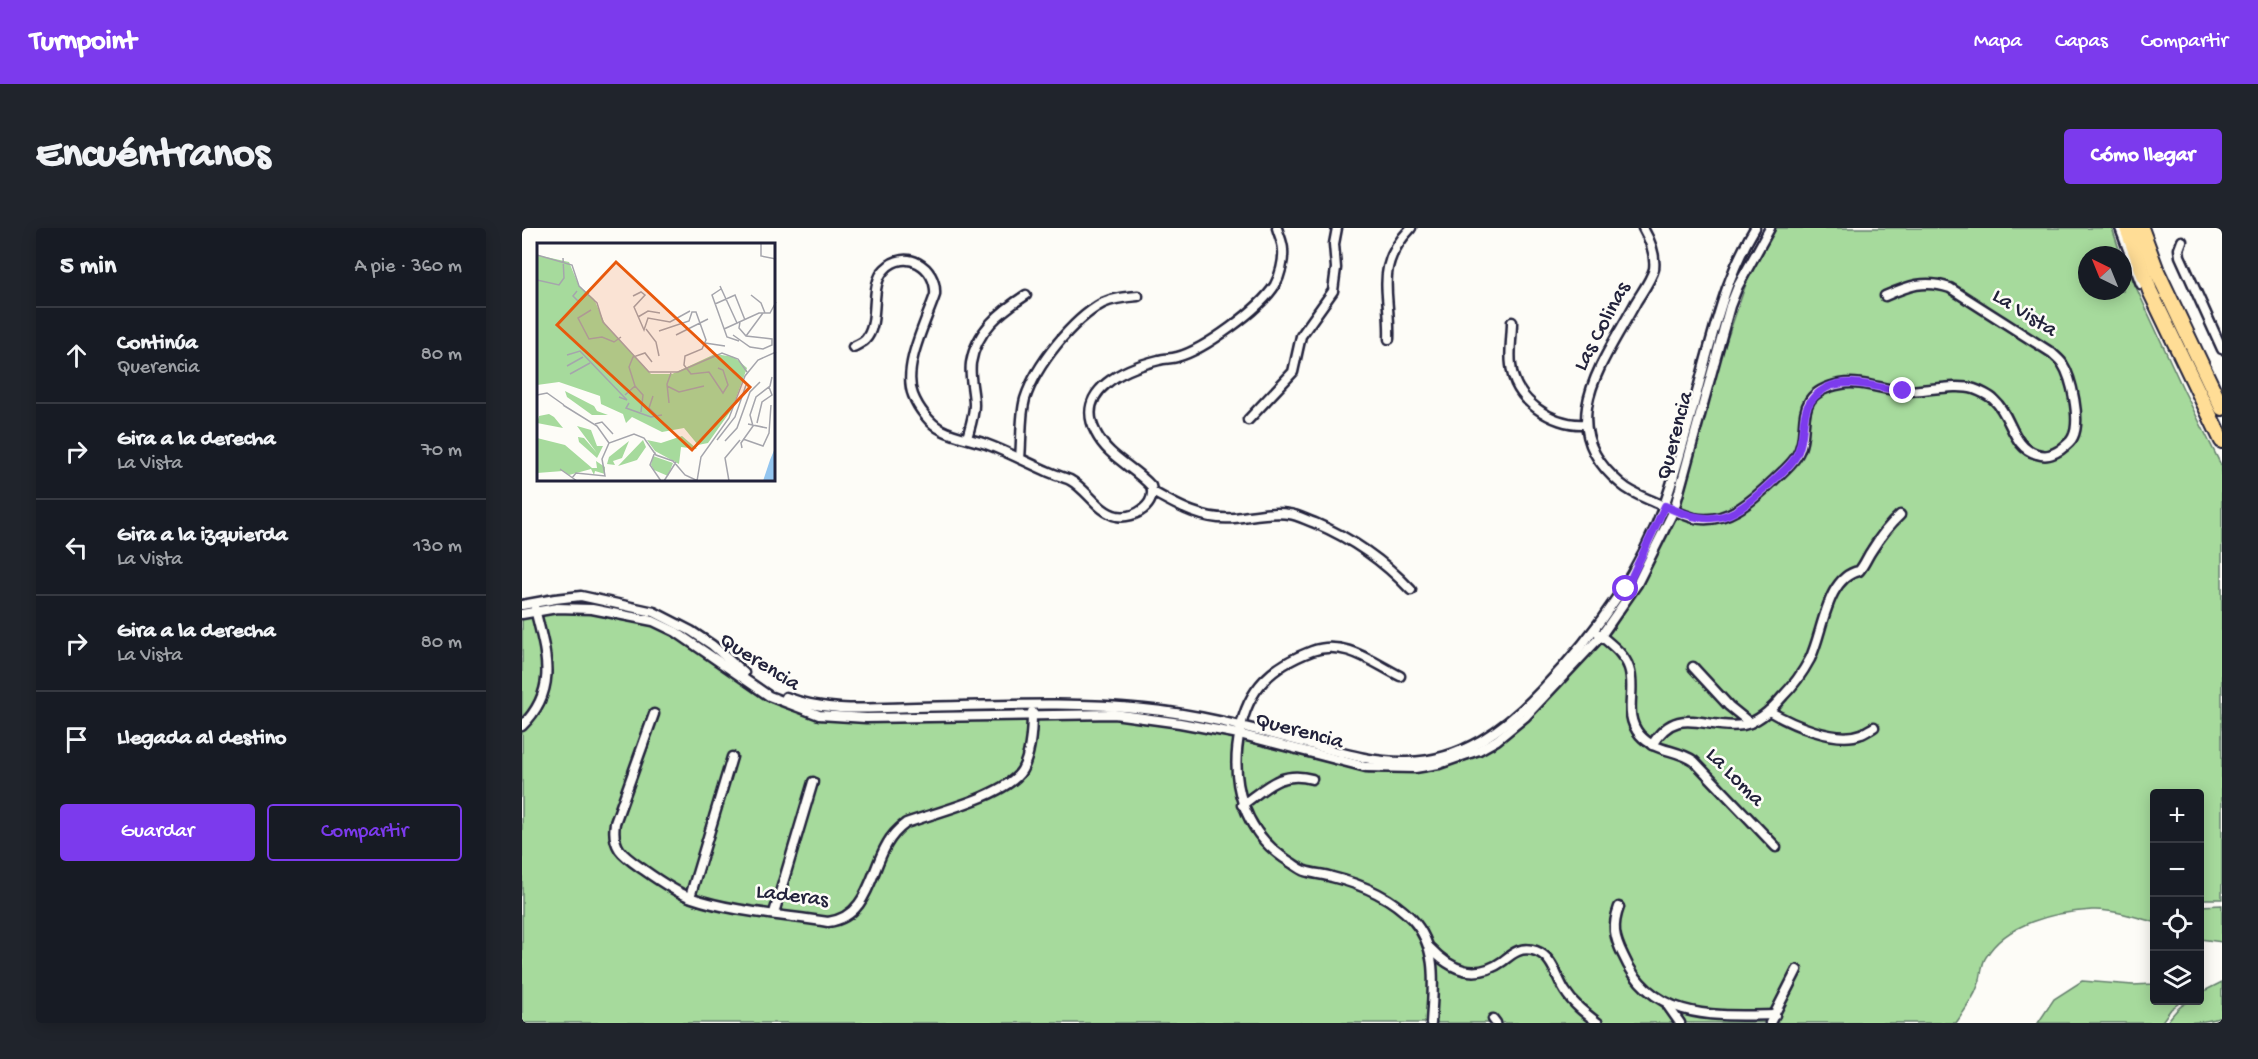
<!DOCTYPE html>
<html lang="es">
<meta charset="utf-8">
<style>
body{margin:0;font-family:"Gochi Hand",sans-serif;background:#20242c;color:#f1f3f6}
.controls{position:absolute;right:18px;bottom:18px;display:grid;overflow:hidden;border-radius:6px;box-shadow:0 3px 15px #0003}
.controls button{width:54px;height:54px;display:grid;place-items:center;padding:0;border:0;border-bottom:2px solid #363941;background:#171b24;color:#f1f3f6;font:30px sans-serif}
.compass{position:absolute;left:1556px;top:18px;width:54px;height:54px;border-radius:50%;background:#171b24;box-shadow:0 3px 15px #0003;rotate:317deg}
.stop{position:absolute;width:18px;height:18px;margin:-14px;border:4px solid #7c3aed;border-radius:50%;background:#fff}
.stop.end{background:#7c3aed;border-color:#fff;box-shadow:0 2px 6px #0008}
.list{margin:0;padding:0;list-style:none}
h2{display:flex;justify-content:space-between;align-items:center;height:78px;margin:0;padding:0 24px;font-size:26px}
h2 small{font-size:20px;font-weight:400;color:#9ea1a6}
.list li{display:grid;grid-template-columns:39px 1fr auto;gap:18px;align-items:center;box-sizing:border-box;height:96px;padding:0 24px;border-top:2px solid #363941}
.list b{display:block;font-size:22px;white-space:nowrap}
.list p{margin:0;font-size:20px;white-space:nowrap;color:#9ea1a6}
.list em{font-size:20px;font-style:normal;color:#9ea1a6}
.actions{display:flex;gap:12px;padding:18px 24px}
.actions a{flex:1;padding:14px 0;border:2px solid #7c3aed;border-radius:6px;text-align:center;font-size:21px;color:#7c3aed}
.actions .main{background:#7c3aed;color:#fff}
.icon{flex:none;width:33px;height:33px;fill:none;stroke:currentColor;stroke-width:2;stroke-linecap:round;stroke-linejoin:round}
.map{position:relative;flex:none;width:1700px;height:795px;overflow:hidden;border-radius:6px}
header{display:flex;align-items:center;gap:36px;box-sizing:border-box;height:84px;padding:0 30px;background:#7c3aed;color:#fff}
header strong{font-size:28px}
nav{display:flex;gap:33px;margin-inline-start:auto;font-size:21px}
.intro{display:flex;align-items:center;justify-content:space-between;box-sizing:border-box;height:144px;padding:0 36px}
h1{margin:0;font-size:42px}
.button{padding:15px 27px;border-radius:6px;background:#7c3aed;color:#fff;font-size:21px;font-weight:700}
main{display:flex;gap:36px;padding:0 36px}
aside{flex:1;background:#171b24;border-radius:6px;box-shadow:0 3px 15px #0003}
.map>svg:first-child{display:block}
</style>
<header>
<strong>Turnpoint</strong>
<nav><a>Mapa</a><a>Capas</a><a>Compartir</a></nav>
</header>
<div class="intro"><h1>Encuéntranos</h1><a class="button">Cómo llegar</a></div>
<main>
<aside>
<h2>5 min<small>A pie · 360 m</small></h2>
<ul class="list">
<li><svg class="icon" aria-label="ahead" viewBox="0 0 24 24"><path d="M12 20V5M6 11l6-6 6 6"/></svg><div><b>Continúa</b><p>Querencia</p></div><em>80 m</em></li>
<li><svg class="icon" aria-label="right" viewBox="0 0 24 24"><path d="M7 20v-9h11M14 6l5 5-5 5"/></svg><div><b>Gira a la derecha</b><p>La Vista</p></div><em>70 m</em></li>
<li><svg class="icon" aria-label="left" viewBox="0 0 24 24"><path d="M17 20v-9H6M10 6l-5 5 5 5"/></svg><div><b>Gira a la izquierda</b><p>La Vista</p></div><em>130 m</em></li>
<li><svg class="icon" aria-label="right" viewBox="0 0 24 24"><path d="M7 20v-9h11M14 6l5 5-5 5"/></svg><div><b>Gira a la derecha</b><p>La Vista</p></div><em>80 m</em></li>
<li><svg class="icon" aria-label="arrive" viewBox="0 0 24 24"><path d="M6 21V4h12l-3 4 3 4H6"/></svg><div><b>Llegada al destino</b></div></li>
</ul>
<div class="actions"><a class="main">Guardar</a><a>Compartir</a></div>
</aside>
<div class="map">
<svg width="1700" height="795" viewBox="0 0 1700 795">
<rect width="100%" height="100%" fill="#fdfcf7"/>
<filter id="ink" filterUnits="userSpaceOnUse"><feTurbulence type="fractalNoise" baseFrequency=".0167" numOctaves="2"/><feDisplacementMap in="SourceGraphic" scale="12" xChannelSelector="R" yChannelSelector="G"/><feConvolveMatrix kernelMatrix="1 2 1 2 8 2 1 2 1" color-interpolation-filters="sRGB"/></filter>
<g filter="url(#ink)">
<g fill="#a6da9c" stroke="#647e6c" stroke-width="1.5">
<path d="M1252 0H1590L1599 27H1565V63H1601V31L1662 163 1700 239V671H1678V566H1632V694C1613 689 1590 681 1570 682 1533 684 1484 695 1464 729 1459 736 1460 747 1457 755 1452 770 1443 782 1434 795H0V389C41 382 87 382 127 395 170 410 203 448 242 471 263 483 292 489 316 493L593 489 692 505 847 545 895 544 946 532 978 514 1009 490 1090 403 1128 342 1159 277 1197 135 1226 50Z"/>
<polygon points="1700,677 1700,714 1678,711 1678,678"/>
<polygon points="1560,753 1611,757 1631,756 1632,754 1632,772 1660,773 1649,781 1639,795 1516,795 1532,771"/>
<path d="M1700 754V789C1683 795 1663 795 1644 795 1654 783 1660 772 1678 772V765Z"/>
</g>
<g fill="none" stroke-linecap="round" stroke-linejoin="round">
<g stroke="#22223b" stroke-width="13">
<g id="minor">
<path d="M1121 0C1128 12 1134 26 1132 41 1129 52 1120 64 1114 74 1082 134 1028 198 1099 256 1110 266 1124 270 1137 276 1148 280 1160 287 1172 290 1204 297 1230 273 1251 253 1259 245 1268 238 1274 229 1292 202 1265 166 1319 156 1339 152 1361 162 1380 163 1401 164 1434 155 1452 161 1458 163 1468 168 1472 172 1490 188 1490 220 1515 226 1524 229 1530 227 1538 222 1542 219 1549 214 1551 209 1559 193 1550 150 1540 135 1538 132 1533 128 1530 125L1428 60C1403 51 1386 58 1363 68"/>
<polyline points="1598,0 1619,56"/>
<polyline points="1660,13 1657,21 1658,28 1700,121"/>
<path d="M990 94C990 108 987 123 989 137 992 172 1030 198 1063 196"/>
<path d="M867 111C869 64 851 40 889 0"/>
<path d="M331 119C335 117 340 115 343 112 359 96 346 57 363 41 383 20 415 38 413 67 404 94 380 139 391 167 396 180 408 196 420 202 433 209 450 211 464 216 486 224 506 235 527 244 534 247 541 249 548 252 565 261 576 284 595 288 613 291 635 277 629 258 612 239 586 229 574 205 551 162 604 140 637 132 643 130 649 131 655 129 682 122 738 81 753 57 758 48 762 33 761 22 761 15 757 7 755 0"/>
<polyline points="726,192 771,144 779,108 811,63 814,40 812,16 815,0"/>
<path d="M445 210C448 199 452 188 452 177 452 163 447 149 449 135 454 103 479 83 504 67"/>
<path d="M498 230C500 211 498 189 503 171 514 137 550 92 581 75 592 70 604 69 616 68"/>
<path d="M631 264C656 278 682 293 712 290 730 288 749 283 767 286 776 287 784 292 793 295 831 311 861 332 889 362"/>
<polyline points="0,377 33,371 59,368 132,384 169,403 190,417 222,445"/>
<polyline points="0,386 35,380 70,381 131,393 154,404 247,468 297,487 344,490 592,486 658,495 717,506 844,539 893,540 917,536 957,522 975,512 1003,489 1079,408 1115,356 1152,282 1208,78 1216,58 1248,0"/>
<path d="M1077 406C1088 416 1102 425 1107 440 1115 463 1100 486 1118 507 1133 524 1155 521 1172 533L1254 619"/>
<polyline points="1171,439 1207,478 1228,495"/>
<path d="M878 448C850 434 822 411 790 423 750 438 726 460 718 503 707 554 722 606 768 634 773 637 778 641 783 643 792 646 801 646 810 649 839 656 869 669 890 691 917 720 911 758 909 795"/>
<path d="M264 469C305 485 351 480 394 479 469 478 547 473 622 481 675 486 725 499 776 513 811 522 848 535 885 534 940 533 983 501 1019 463 1074 406 1124 337 1148 260 1161 219 1172 176 1183 134 1196 87 1207 43 1233 0"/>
<path d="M1247 483C1269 496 1314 516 1339 506 1343 505 1348 501 1352 499"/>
<path d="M132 486 93 595C89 621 102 628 122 642 136 652 153 664 170 670 211 684 262 687 306 694 346 689 348 645 365 616 370 607 376 601 384 595 412 585 486 567 500 542 509 526 510 503 510 484"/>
<path d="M0 498C37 461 24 426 13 381"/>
<path d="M1130 517C1156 474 1183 503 1221 497 1237 494 1251 480 1261 468 1271 458 1281 444 1288 431 1301 405 1304 349 1337 343 1343 336 1345 329 1350 322 1358 309 1366 298 1378 287"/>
<path d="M720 577C744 560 759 542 790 551"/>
<polyline points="168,669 210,529"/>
<path d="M1097 679C1090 698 1092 709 1101 727 1130 793 1192 788 1253 787"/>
<polyline points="252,685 291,554"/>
<path d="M908 720C929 742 953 753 981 733 991 725 999 718 1014 723 1031 729 1034 749 1043 763 1051 776 1063 785 1076 795"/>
<polyline points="1146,778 1158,795"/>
<polyline points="971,791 974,795"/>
<polyline points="1248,795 1275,742"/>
</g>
</g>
<g stroke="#22223b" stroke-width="18">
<g id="trunk">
<polyline points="1605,0 1628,63 1700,213"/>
<polyline points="1619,0 1635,43 1700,180"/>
</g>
</g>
<use href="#minor" stroke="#fdfcf7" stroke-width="8"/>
<use href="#trunk" stroke="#ffdd96" stroke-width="14"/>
</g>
</g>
<g fill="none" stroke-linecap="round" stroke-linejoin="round" filter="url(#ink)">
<path stroke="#7c3aed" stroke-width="8" d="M1104 361 1143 278C1195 302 1213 289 1252 252 1260 244 1272 235 1276 224 1286 198 1274 177 1304 160 1327 148 1356 161 1381 163"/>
</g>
<g text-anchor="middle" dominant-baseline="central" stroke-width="5" stroke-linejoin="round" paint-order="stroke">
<g font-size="22" fill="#22223b" stroke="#fdfcf7">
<text transform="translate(1502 86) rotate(32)">La Vista</text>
<text transform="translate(1081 99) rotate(-62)">Las Colinas</text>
<text transform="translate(1154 208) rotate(-75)">Querencia</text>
<text transform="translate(237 435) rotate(32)">Querencia</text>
<text transform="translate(777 504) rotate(15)">Querencia</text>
<text transform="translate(1212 550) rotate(45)">La Loma</text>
<text transform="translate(270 669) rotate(7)">Laderas</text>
</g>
</g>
<g transform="translate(15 15)">
<rect width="238" height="238" fill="#fdfcf7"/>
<path d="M0 12 32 19 42 43 57 56 68 81 114 131H135L178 111 197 114 210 125 195 166 171 200 161 202 147 185 125 189 95 174 89 180 86 171 64 161 63 153 22 139 0 142ZM28 148 57 163 60 168 71 172H55L30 154ZM12 171 17 174 26 185 0 180 2 173ZM40 183 54 187 60 203H66L60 215 42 199 41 194 47 195 60 210ZM145 193 160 206 144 204 142 221 118 208 110 197 124 200ZM0 195 28 202 55 225H60L59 218 68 224V231L58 228 57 232 54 226 32 232 26 228 0 230ZM106 197 109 204 100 217 81 223ZM92 198 85 215 76 218 78 222 70 221 72 214ZM116 213 136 220 131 233 117 227 114 222Z" fill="#a6da9c"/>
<path d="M238 205V238H226L233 217Z" fill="#93c5ef"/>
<path fill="none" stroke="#a5a5ac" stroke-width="1.5" d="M224 1V13L239 16M0 12 35 22 42 43 60 60 66 79 112 129H141L185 110 201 116 210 129M0 37 22 42 27 35 26 15M183 43 200 80M184 46 175 52 190 94 202 98M40 48 36 53 41 58 52 50M214 52 224 60 228 70M96 53 104 49 108 52 97 64 107 87 111 75 133 79 153 68M178 61 198 52 208 77M54 67 41 75 52 96 65 94 77 99 84 94M101 74 111 68 123 70M109 86 119 99 122 113M187 86 222 70H233L239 59M122 88 152 78 155 69H159L169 97 165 106 148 113 147 122 154 131 172 129 186 150 191 142 186 127 181 125M139 92 171 76M196 92 213 104 226 106 235 102V96L209 93 202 85 203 79M209 93 226 70M168 100 188 103M30 112 43 108 90 157 82 154M30 123 46 114M33 131 53 120M98 143 106 152 104 169M130 143 142 149 167 143M0 152 10 150 27 162M88 152 98 143 92 124 96 114 108 110 115 119M116 153 112 165 120 173M92 160 89 165 114 174 125 172M132 160 130 141 134 130M26 162 60 183 72 200M220 180 225 159 235 152 232 144M58 181 65 179 76 191M211 181 230 185M206 196 226 203 232 190 234 162M180 197 198 174 209 142M188 198 200 185 213 149 223 139M205 205 204 200 216 183 213 172 219 154 233 143 235 134M118 209 113 222 124 238M23 226 40 238M35 235 39 230 68 233 65 216 72 200 97 191 107 195 119 212 136 218 148 232 161 238M127 238 139 219M160 238 164 214 192 175 208 133 221 117 239 109M192 238 188 215 203 197"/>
<path fill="#e8590c" fill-opacity="0.15" stroke="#e8590c" stroke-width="3" d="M79 19 213 144 155 207 20 82Z"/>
<rect width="238" height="238" fill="none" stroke="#22223b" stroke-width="3"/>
</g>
</svg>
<div class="controls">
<button>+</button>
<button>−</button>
<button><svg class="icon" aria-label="locate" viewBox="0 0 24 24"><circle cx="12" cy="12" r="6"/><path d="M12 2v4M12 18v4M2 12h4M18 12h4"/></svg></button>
<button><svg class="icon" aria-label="layers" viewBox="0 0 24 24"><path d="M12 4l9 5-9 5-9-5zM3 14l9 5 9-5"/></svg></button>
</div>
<svg class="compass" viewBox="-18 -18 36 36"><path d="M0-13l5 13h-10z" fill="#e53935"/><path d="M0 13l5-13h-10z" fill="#9ea1a6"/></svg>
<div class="stop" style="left:1104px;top:361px"></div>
<div class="stop end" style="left:1381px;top:163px"></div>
</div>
</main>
